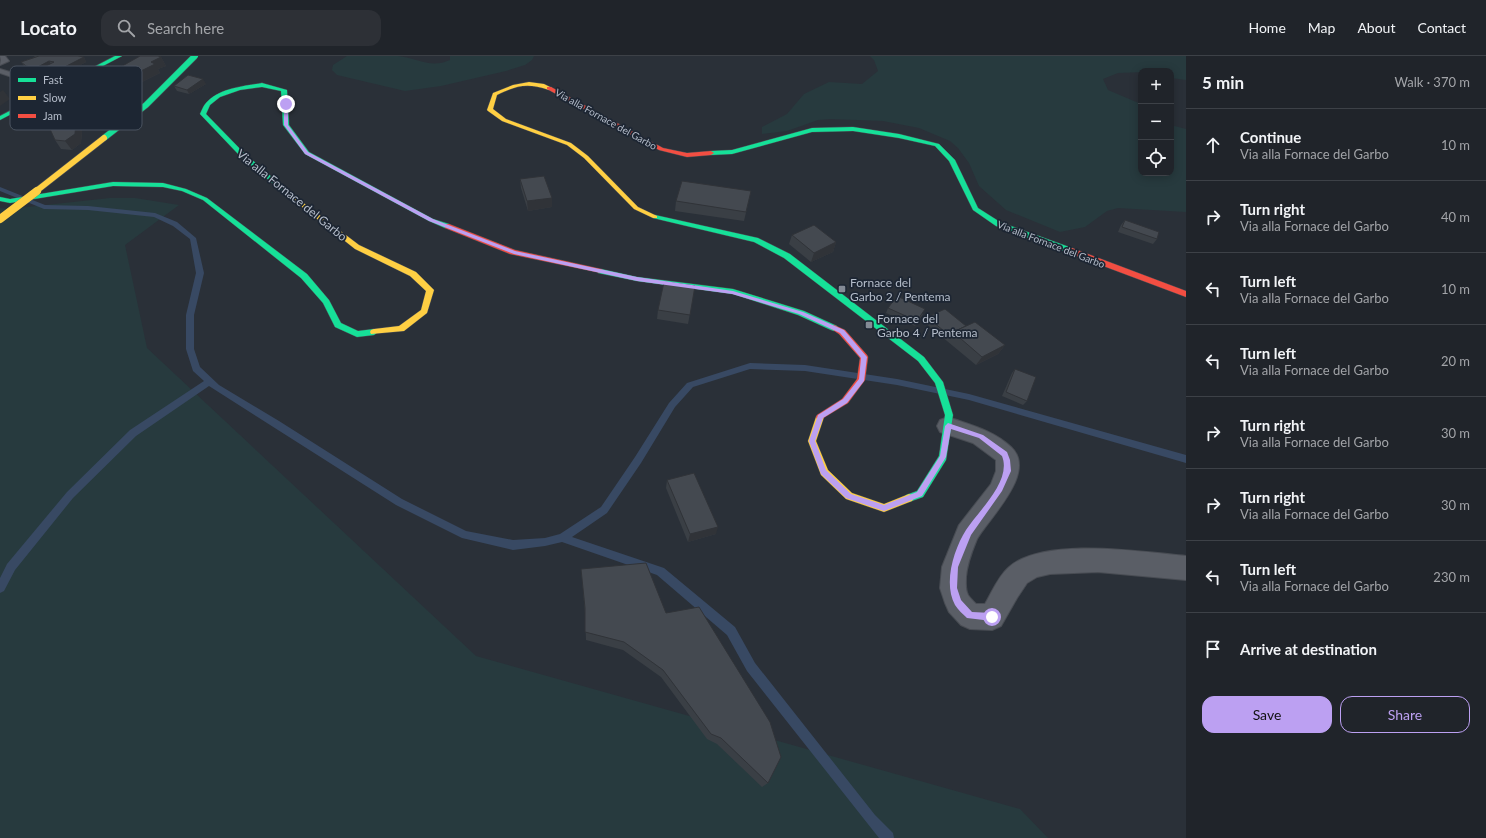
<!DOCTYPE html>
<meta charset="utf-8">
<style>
body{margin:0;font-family:Lato,sans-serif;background:#2d3036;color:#f1f3f6}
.controls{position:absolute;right:12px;top:12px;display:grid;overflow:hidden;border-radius:8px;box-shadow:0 2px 10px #0003}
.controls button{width:36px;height:36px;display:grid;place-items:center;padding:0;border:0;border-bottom:1px solid #3d4147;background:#20242a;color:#f1f3f6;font:20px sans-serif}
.stop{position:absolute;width:12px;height:12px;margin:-9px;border:3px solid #bca0f2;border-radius:50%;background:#fff}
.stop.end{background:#bca0f2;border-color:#fff;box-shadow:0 1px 4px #0008}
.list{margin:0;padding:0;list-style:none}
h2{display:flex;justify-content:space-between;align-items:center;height:52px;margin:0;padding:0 16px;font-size:17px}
h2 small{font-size:13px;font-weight:400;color:#a2a4a8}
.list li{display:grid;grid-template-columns:26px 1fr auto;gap:12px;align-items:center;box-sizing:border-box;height:72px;padding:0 16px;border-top:1px solid #3d4147}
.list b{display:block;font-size:15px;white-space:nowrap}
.list p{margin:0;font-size:13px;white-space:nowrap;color:#a2a4a8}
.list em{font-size:13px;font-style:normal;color:#a2a4a8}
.actions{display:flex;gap:8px;padding:12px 16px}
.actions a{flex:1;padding:9px 0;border:1px solid #bca0f2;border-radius:12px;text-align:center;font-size:14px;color:#bca0f2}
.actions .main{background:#bca0f2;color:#111}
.icon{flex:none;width:22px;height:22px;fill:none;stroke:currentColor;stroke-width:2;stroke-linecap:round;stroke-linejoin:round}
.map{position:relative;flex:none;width:1186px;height:782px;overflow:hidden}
header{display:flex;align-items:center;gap:24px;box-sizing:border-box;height:56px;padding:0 20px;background:#20242a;border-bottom:1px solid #3d4147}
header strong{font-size:19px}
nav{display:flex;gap:22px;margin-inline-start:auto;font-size:14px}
.search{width:280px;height:36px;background:#2d3036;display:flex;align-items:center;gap:10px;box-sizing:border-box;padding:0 14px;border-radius:12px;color:#a2a4a8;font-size:15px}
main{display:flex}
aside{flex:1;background:#20242a}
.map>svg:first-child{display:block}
</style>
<header>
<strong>Locato</strong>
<div class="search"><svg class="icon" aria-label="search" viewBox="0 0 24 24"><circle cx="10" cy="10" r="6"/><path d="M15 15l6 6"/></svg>Search here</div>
<nav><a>Home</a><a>Map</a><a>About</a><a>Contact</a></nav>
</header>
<main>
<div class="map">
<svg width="1186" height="782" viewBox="0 0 1186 782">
<rect width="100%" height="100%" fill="#2a3038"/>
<g fill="#273a3e">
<path d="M347 0C364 0 381 0 398 0 417 2 431 13 450 4V0H534L532 4 525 9 506 15 441 30 405 35 337 19 332 14 333 9Z"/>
<polygon points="870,0 1186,0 1186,24 1171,22 1171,15 1118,17 1103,23 1108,34 1141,48 1141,117 1171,117 1171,69 1186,73 1186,156 1118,152 1107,155 1085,171 1060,176 1006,154 979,130 969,107 958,92 950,85 919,72 883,65 830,63 818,64 787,75 762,78 762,71 787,58 804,38 829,26 862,28 878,15 874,4"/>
<polygon points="110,142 135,142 179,149 125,189 147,292 476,600 1020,753 1048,782 0,782 0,152 9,153"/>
</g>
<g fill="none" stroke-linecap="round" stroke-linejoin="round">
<polygon fill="#384963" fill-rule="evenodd" points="0,131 45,149 88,150 155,157 177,166 196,182 204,217 194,259 194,293 200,311 219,329 279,365 402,443 466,475 513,484 545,482 560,478 601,451 635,401 669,347 687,327 750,307 805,309 897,323 969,338 1186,399 1186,407 969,344 897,329 805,315 750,313 693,331 675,351 641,407 607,457 572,481 664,512 735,571 755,607 875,759 893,777 894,782 879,782 747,615 727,579 657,519 562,486 545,490 513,494 462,482 396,449 209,330 136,380 73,442 15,514 4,535 0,537 0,522 7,508 67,436 130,374 204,325 193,315 186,293 186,259 196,217 190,183 173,170 154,161 88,154 44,153 0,135"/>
<g stroke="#484c53" stroke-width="2">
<g id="lane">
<polygon points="0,0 5,0 9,5 0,9 1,4"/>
<polygon points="0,13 59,31 60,33 59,35 53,35 0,17"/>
</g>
</g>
<g stroke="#484c53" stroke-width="2">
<path id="street" d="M948 361C970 369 993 374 1011 391 1038 416 989 462 977 483 972 495 967 508 966 521 966 527 965 533 968 539 970 542 973 545 976 548H985C992 536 998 521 1008 512 1042 480 1143 496 1186 500V524L1098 516 1050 518 1037 521 1027 527 1017 542 1001 570 992 574 970 573 961 569 949 556 945 547 940 532 942 511 959 469 991 428 996 415V404L973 387 940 376 937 370 940 364Z"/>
</g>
<g stroke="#484c53" stroke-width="1">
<g id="fast">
<polygon points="115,0 122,0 0,64 0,60"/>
<path d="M262 27 287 34 289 69 309 96 433 163 449 168V172H445L429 165 305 98 283 69 281 35 262 31 240 34 220 41 210 49 206 58 244 97 288 135 283 136 240 100 200 58C202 54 203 50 206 47 219 32 244 30 262 27Z"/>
<polygon points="853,71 899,78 939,88 955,104 978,152 1000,166 1072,192 1073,194 1069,196 1066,196 996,170 973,154 949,105 935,90 899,82 853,75 812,76 732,98 711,99 708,97 711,95 732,94 812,72"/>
<polygon points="113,126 163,127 186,133 207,142 307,218 329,244 341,267 358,275 374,273 378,276 374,279 357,281 335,271 323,247 301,222 203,144 182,135 163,131 113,130 10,147 0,145 0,141 10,143"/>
<polygon points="655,159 758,182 790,198 924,301 943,326 953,359 946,404 923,441 909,446 906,445 904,442 906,439 917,435 939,400 945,359 935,327 918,305 784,202 754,186 653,162 653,160"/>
<polygon points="598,213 601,213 637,221 733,233 804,255 837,270 838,272 834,275 831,274 798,259 733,238 637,225 598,217"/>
</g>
</g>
<g stroke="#484c53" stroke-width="1">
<g id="slow">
<path d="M529 26 544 28 552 32 549 34C527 27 518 29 497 39L493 53 506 63 571 87 588 100 638 151 657 160V162H653L634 153 584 102 567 89 502 65 488 55 487 54 493 37 513 29Z"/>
<polygon points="285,133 359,189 416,216 434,234 427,257 404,275 371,278 370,276 371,274 374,273 399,270 421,254 426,235 410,220 355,193 283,136 283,134"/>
<polygon points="820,358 824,361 816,385 828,414 852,437 884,448 909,438 912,439 914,442 912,445 884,456 846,443 821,419 808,385 816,361"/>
</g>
</g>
<g stroke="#484c53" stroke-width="1">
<g id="jam">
<polygon points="547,31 551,31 663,92 687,97 711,95 714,97 711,99 687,101 659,94 547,33"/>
<polygon points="445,168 449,168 515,194 601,213 605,215 601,217 510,198 445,172"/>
<polygon points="1066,192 1072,192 1186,235 1186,241 1066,196"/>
<polygon points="834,269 845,274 867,299 868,301 865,324 848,347 820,364 817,363 816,361 817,359 842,343 857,323 860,302 839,278 830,272"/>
</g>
</g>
<use href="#lane" fill="#5a5e66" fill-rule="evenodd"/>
<use href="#street" fill="#5a5e66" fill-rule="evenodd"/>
<use href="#fast" fill="#16e098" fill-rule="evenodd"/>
<use href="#slow" fill="#ffcf43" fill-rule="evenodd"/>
<use href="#jam" fill="#f24e42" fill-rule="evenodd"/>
<g stroke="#474c53" stroke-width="7" stroke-linecap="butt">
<polyline id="fast-bridge" points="104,82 146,49 195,0"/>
</g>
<g stroke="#474c53" stroke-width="7" stroke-linecap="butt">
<polyline id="slow-bridge-far1" points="35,136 104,82"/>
</g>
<g stroke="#474c53" stroke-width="8" stroke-linecap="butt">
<polyline id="slow-bridge" points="0,163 37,135"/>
</g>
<use href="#fast-bridge" stroke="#16e098" stroke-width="6"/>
<use href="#slow-bridge-far1" stroke="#ffcf43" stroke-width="6"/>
<use href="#slow-bridge" stroke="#ffcf43" stroke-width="8"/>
</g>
<g fill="#3a3f45">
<polygon points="34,0 78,0 84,1 86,6 54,23 41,19 39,16 29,14 24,10 21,6 35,1"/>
<polygon points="161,1 166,10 158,13 160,17 140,27 122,22 117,13"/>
<polygon points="206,28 189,38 177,35 174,30"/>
<polygon points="69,33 89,35 63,50 44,51 39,50 36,45"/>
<polygon points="65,62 71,64 82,75 81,87 72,94 61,93 55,84"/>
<polygon points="520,123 552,142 552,151 528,155 521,132"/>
<polygon points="751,135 744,165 675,155 676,145"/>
<polygon points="1125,164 1157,183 1153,188 1118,176 1121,169"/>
<polygon points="792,179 836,186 833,196 811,206 789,188"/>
<polygon points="695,230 688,268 657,263 658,254"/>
<polygon points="888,252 923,258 915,270 886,257"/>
<polygon points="927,261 966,270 1005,289 998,298 976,309 924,266"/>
<polygon points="1015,313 1027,345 1023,349 1002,340 1012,317"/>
<polygon points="667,424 716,478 688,486 666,432"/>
<polygon points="581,513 666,557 768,727 762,731 717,688 707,683 661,621 623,594 586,584 585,558 582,522"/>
</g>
<g fill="#303338">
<polygon points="84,1 86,6 54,23 51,18"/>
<polygon points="161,1 166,10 158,13 160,17 140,27 135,18 151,6"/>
<polygon points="49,5 52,9 38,15 36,12"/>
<polygon points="203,23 206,28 189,38 187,34"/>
<polygon points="86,31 89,35 63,50 60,45"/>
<polygon points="3,34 10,43 0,50 0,36"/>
<polygon points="76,66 82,75 81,87 72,94 65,85 75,70"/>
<polygon points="552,142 552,151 528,155 527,145"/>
<polygon points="836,186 833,196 811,206 814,197"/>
<polygon points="1005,289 998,298 976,309 982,301"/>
<polygon points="718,471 716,478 688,486 690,478"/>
</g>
<g fill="#444950" stroke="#303338">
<polygon points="39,0 78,0 84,1 51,18 38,14 54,6 49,5 36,12 26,10 21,6"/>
<polygon points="140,0 158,0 161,1 151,6 155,8 135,18 117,13"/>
<polygon points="188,19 203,23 187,34 174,30"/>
<polygon points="63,58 63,62 69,61 71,64 76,66 75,78 65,85 55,84 50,73 49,61"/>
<polygon points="544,120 552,142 527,145 520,123"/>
<polygon points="682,125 751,135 746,156 676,145"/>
<polygon points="1125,164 1159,176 1157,183 1122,171"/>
<polygon points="814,169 836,186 814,197 792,179"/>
<polygon points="664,226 695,230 690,259 658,254"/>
<polygon points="897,240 925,253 917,265 888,252"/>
<polygon points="945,253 966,270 953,276 950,280 927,261"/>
<polygon points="975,266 1005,289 982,301 953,276"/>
<polygon points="1015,313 1036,321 1027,345 1006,336"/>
<polygon points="694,417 718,471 690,478 667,424"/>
<polygon points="646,507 666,557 699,551 770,666 781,701 768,727 721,682 711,678 663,614 624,586 585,576 585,552 581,513"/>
</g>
<path fill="#bca0f2" d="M286 47 288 48V69L308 96 433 163 515 195 637 221 733 235 803 256 844 274 867 301 864 325 847 347 823 362 815 385 826 414 851 438 884 449 917 436 940 400 945 370 948 367 983 379 1007 396 1010 404 1011 415 1002 435 971 479 958 511 957 532 961 544 972 556 992 557 996 561 995 564 992 565 967 562C963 558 958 554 955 549 943 527 954 493 966 474 979 454 1012 425 1002 400L979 382 951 373 946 401 922 440 884 455 846 442 821 418 809 385 818 359 843 343 859 323 861 302 840 277 799 258 732 238 637 225 514 198 429 165 305 98 284 69V48Z"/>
<g fill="#848b96" stroke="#1d2633" stroke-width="1.5">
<rect x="838" y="229" width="8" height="8" rx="2"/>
<rect x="865" y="265" width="8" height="8" rx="2"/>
</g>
<g text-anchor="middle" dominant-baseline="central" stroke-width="3.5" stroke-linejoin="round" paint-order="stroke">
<g font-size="10" fill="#b4bcc9" stroke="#1d2633">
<text transform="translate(606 63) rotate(29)">Via alla Fornace del Garbo</text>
<text transform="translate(1051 188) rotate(21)">Via alla Fornace del Garbo</text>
</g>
<g font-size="12" fill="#b4bcc9" stroke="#1d2633">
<text transform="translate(292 139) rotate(39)">Via alla Fornace del Garbo</text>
</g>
<g font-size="12" fill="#b4bcc9" stroke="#1d2633" text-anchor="start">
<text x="850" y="226">Fornace del<tspan x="850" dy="14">Garbo 2 / Pentema</tspan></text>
<text x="877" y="262">Fornace del<tspan x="877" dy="14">Garbo 4 / Pentema</tspan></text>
</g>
</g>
<rect x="10" y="10" width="132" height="64" rx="6" fill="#1d2633" stroke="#4a5360" stroke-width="1"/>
<rect x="18" y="22" width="18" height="4" fill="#16e098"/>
<rect x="18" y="40" width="18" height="4" fill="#ffcf43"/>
<rect x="18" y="58" width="18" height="4" fill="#f24e42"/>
<g font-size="11" fill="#b4bcc9">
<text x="43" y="28">Fast</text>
<text x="43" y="46">Slow</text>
<text x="43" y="64">Jam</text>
</g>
</svg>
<div class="controls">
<button>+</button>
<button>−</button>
<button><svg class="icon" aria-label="locate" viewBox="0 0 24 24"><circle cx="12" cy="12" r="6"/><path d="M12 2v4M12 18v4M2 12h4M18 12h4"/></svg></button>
</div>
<div class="stop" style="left:992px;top:561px"></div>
<div class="stop end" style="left:286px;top:48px"></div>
</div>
<aside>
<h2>5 min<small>Walk · 370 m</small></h2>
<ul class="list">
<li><svg class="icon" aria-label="ahead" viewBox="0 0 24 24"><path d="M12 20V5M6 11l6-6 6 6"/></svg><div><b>Continue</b><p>Via alla Fornace del Garbo</p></div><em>10 m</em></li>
<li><svg class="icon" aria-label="right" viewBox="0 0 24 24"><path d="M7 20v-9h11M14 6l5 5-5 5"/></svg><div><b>Turn right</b><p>Via alla Fornace del Garbo</p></div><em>40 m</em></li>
<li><svg class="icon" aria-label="left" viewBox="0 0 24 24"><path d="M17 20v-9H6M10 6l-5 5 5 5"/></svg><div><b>Turn left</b><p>Via alla Fornace del Garbo</p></div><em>10 m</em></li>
<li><svg class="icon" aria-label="left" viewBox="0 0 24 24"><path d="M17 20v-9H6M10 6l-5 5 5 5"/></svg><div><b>Turn left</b><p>Via alla Fornace del Garbo</p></div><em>20 m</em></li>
<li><svg class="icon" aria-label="right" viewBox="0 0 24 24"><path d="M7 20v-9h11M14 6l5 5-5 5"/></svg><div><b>Turn right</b><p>Via alla Fornace del Garbo</p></div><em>30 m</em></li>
<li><svg class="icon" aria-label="right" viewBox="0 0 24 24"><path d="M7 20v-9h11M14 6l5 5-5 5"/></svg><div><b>Turn right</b><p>Via alla Fornace del Garbo</p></div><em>30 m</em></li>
<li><svg class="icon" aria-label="left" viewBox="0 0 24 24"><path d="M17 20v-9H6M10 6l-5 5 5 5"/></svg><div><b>Turn left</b><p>Via alla Fornace del Garbo</p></div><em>230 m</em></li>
<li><svg class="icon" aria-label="arrive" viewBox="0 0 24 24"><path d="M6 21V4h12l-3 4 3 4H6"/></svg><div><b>Arrive at destination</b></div></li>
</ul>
<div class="actions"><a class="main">Save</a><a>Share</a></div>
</aside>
</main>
